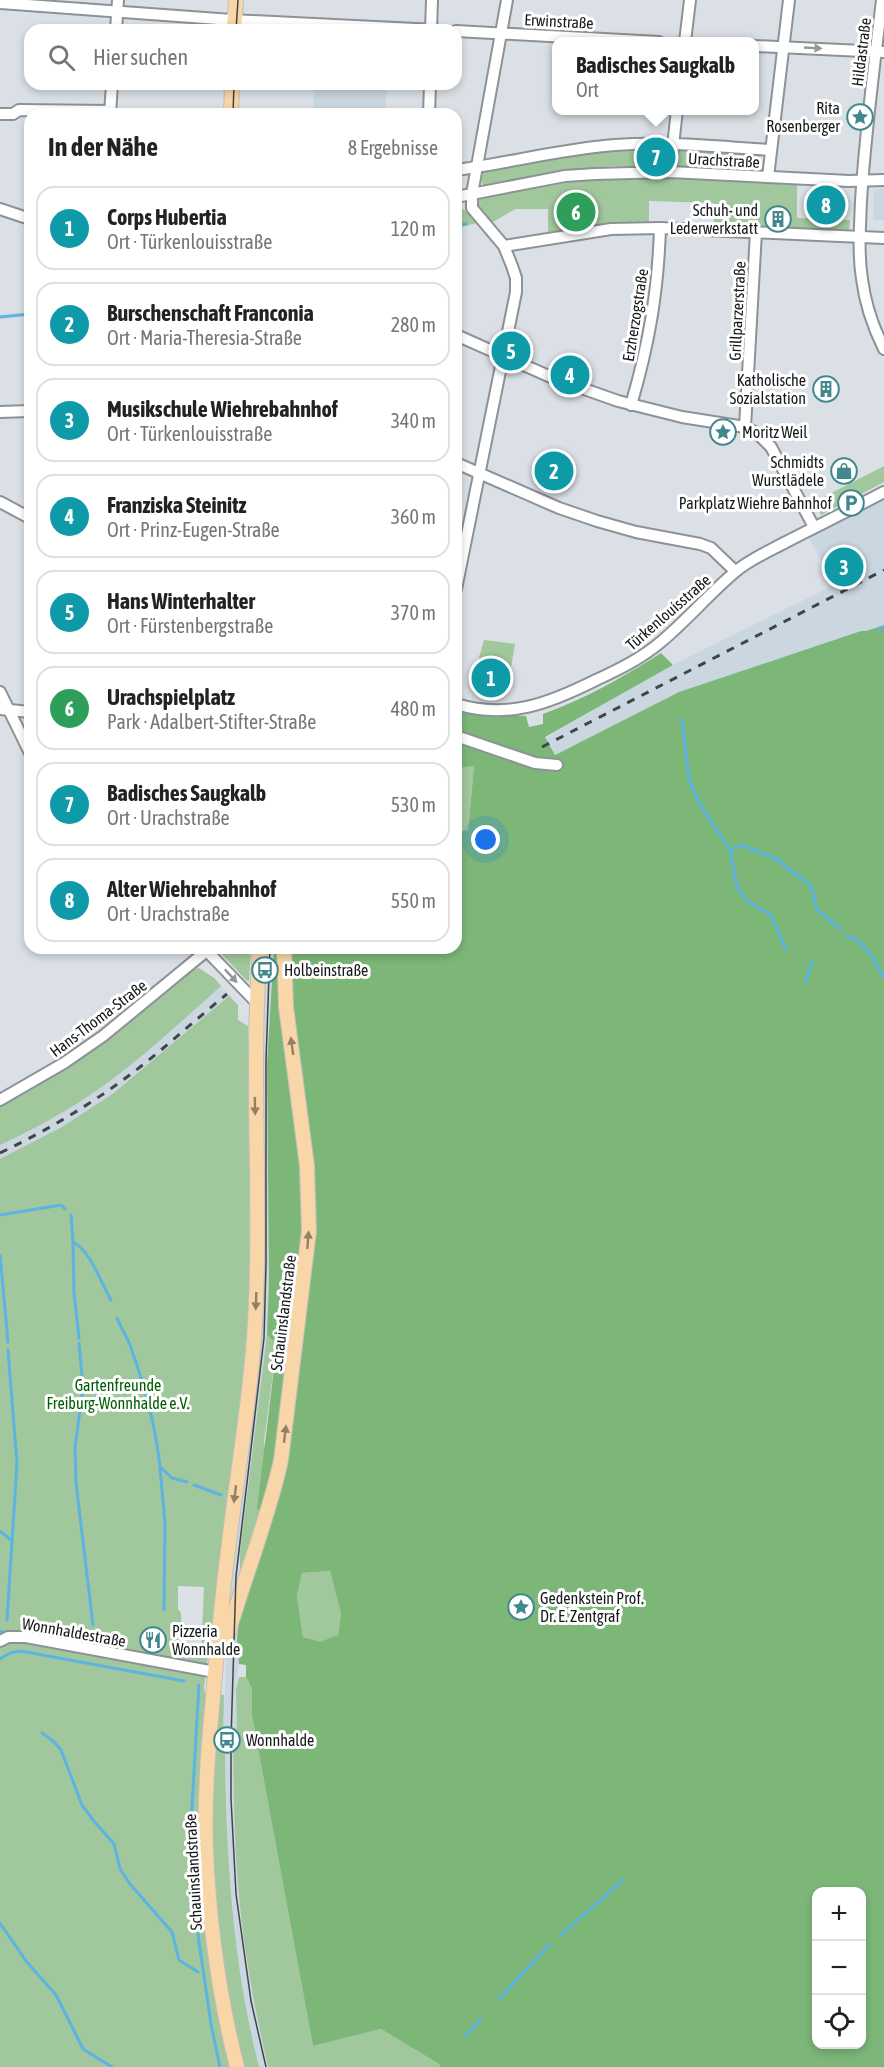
<!DOCTYPE html>
<html lang="de">
<meta charset="utf-8">
<style>
body{margin:0;font-family:"Asap Condensed",sans-serif;background:#f6f6f6;color:#222}
.controls{position:absolute;right:18px;bottom:18px;display:grid;overflow:hidden;border-radius:12px;box-shadow:0 3px 9px #0003}
.controls button{width:54px;height:54px;display:grid;place-items:center;padding:0;border:0;border-bottom:2px solid #e0e0e0;background:#fff;color:#222;font:30px sans-serif}
.you{position:absolute;left:486px;top:840px;width:21px;height:21px;margin:-15px;border:4px solid #fff;border-radius:50%;background:#1a73e8;box-shadow:0 0 0 9px #1a73e833}
.badge{display:grid;place-items:center;width:39px;height:39px;border-radius:50%;background:#40888d;color:#fff;font-size:20px;font-weight:700}
.pin{position:absolute;translate:-50% -50%;border:3px solid #fff;box-shadow:0 2px 6px #0006}
.popup{position:absolute;left:552px;top:37px;width:207px;height:78px;box-sizing:border-box;display:grid;place-content:center;border-radius:12px;background:#fff;filter:drop-shadow(0 2px 4px #0005);font-size:20px;white-space:nowrap;color:#767676}
.popup b{font-size:22px;color:#222}
.popup::after{content:'';position:absolute;left:50%;top:100%;margin-left:-12px;border:12px solid transparent;border-top-color:#fff}
.list{margin:0;padding:0;list-style:none}
h2{display:flex;justify-content:space-between;align-items:center;height:78px;margin:0;padding:0 24px;font-size:26px}
h2 small{font-size:20px;font-weight:400;color:#767676}
.list li{display:grid;grid-template-columns:39px 1fr auto;gap:18px;align-items:center;box-sizing:border-box;height:84px;margin:0 12px 12px;padding:0 12px;border:2px solid #e0e0e0;border-radius:18px}
.list b{display:block;font-size:22px;white-space:nowrap}
.list p{margin:0;font-size:20px;white-space:nowrap;color:#767676}
.list em{font-size:20px;font-style:normal;color:#767676}
.icon{flex:none;width:33px;height:33px;fill:none;stroke:currentColor;stroke-width:2;stroke-linecap:round;stroke-linejoin:round}
.map{position:relative;flex:none;width:884px;height:2067px;overflow:hidden}
.search{position:absolute;background:#fff;box-shadow:0 3px 9px #0003;left:24px;top:24px;width:438px;height:66px;display:flex;align-items:center;gap:15px;box-sizing:border-box;padding:0 21px;border-radius:18px;color:#767676;font-size:22px}
.panel{position:absolute;background:#fff;box-shadow:0 3px 9px #0003;left:24px;top:108px;width:438px;height:846px;border-radius:18px}
.map>svg:first-child{display:block}
</style>
<div class="map">
<svg width="884" height="2067" viewBox="0 0 884 2067">
<rect width="100%" height="100%" fill="#dae0e5"/>
<g fill="#cad6e0">
<polygon points="314,84 387,84 385,114 313,114"/>
<polygon points="884,187 884,220 873,220 874,190"/>
<polygon points="884,498 884,625 866,631 861,631 679,692 555,755 545,738 673,665 834,585 809,537"/>
<polygon points="263,948 274,948 267,1064 269,1280 267,1335 239,1569 242,1571 240,1612 237,1639 239,1664 236,1689 237,1741 233,1743 236,1860 260,2031 268,2067 259,2067 250,2034 238,1966 229,1894 225,1747 223,1747 229,1581 250,1411"/>
<polygon points="214,978 238,1005 0,1182 0,1121 142,1037"/>
</g>
<g fill="#a1c79d" fill-rule="evenodd">
<polygon points="616,148 667,148 761,154 760,158 748,169 611,166 568,171 484,186 481,181 484,168"/>
<polygon points="659,177 797,185 797,218 850,220 849,233 714,228 714,203 649,201 649,224 618,224 548,232 548,209 515,209 493,222 487,220 476,206 477,200 481,196 488,194 492,196 592,178"/>
<polygon points="456,205 470,214 477,223 456,228"/>
<polygon points="884,466 884,482 821,515 814,502"/>
<polygon points="484,640 515,644 511,667 478,661"/>
<polygon points="474,765 468,831 456,831 456,768"/>
<polygon points="221,948 251,948 249,981 246,980 220,952"/>
<path d="M199 968 214 978 221 986C176 1026 132 1068 81 1101 56 1117 28 1132 0 1145V1104L189 970Z"/>
<path d="M229 996 238 1005V1020L248 1026 250 1296 248 1321 242 1384 204 1688 205 1693 224 1695 223 1746 225 1747C226 1855 232 1961 259 2067H0V1159L62 1127 114 1093ZM178 1586 204 1587 201 1656 182 1653 181 1613 178 1609Z"/>
<polygon points="267,1335 277,1344 264,1441 271,1516 242,1571 240,1571 240,1552"/>
<polygon points="330,1571 341,1614 338,1635 320,1643 303,1637 297,1596 302,1573"/>
<path d="M239 1677H246L252 1689V1716L313 2046 381 2029 439 2064 440 2067H268C255 2010 244 1953 239 1895 234 1844 234 1794 233 1743L237 1741 236 1689Z"/>
</g>
<path fill="#7cb778" fill-rule="evenodd" d="M884 625V2067H440L439 2064 381 2029 313 2046 252 1716V1689L246 1677V1665L239 1664 237 1639 240 1612 271 1517 257 1509 277 1344 267 1335 269 1280 267 1064 274 948H456V831H468L474 766 456 768V709L472 714 526 716 529 727 543 724V714C585 699 623 677 661 653L673 665 545 737 555 755 679 692 861 631H866ZM330 1571 341 1614 338 1635 320 1642 303 1637 297 1596 302 1573ZM816 1892H862V2044H816Z"/>
<g fill="none" stroke-linecap="round" stroke-linejoin="round">
<g stroke="#5bb4e1" stroke-width="3">
<polyline points="456,226 466,224"/>
<polyline points="0,317 30,314"/>
<polyline points="878,630 884,628"/>
<polyline points="682,719 689,780 701,806 730,850 737,887 747,901 771,915 786,950"/>
<polyline points="730,850 741,845 775,858 811,886 817,910 841,929"/>
<path d="M846 936C865 939 876 964 884 978"/>
<polyline points="805,983 812,962"/>
<polyline points="0,1215 61,1205 65,1209"/>
<path d="M71 1215 73 1242C90 1250 101 1283 111 1300"/>
<polyline points="73,1242 74,1293 79,1338"/>
<polyline points="0,1255 8,1342"/>
<path d="M117 1318C121 1328 128 1338 131 1348 144 1384 156 1429 160 1467L172 1478 187 1482"/>
<polyline points="79,1343 83,1387 75,1448 76,1483 93,1625"/>
<polyline points="160,1468 165,1523 164,1610"/>
<polyline points="194,1485 221,1495"/>
<polyline points="0,1531 12,1541"/>
<polyline points="7,1620 17,1463 8,1350"/>
<polyline points="0,1633 2,1631"/>
<polyline points="0,1659 10,1653 21,1651 184,1681"/>
<polyline points="199,1685 190,1841 199,1942 211,2024 220,2067"/>
<polyline points="42,1733 52,1740 61,1750 82,1805 93,1820 114,1844 120,1869 130,1884 172,1932 179,1960 198,1972"/>
<polyline points="0,1923 26,1961 56,1995 83,2049 112,2067"/>
<polyline points="560,1936 624,1879"/>
<polyline points="499,1999 550,1944"/>
<polyline points="465,2036 481,2019"/>
</g>
<g stroke="#8d9297" stroke-width="14">
<g id="minor">
<path d="M882 0C874 67 865 134 861 201 860 227 858 254 862 279 865 303 873 327 884 349"/>
<polyline points="0,3 232,20 436,30"/>
<polyline points="116,30 118,0"/>
<polyline points="431,30 432,0"/>
<polyline points="456,31 659,42"/>
<polyline points="685,42 690,0"/>
<polyline points="755,46 884,52"/>
<polyline points="0,114 13,114 19,110 110,111"/>
<polyline points="110,114 112,84"/>
<polyline points="429,114 430,84"/>
<path d="M456 170C509 163 561 149 615 145 666 141 719 147 771 150"/>
<polyline points="670,172 677,110"/>
<polyline points="768,177 789,0"/>
<polyline points="456,197 565,176 595,174 670,172 849,181 884,180"/>
<polyline points="0,209 30,219"/>
<polyline points="504,246 611,229 660,228 884,238"/>
<polyline points="456,335 553,378 618,401 682,417 745,427 758,434 771,447 814,527"/>
<path d="M631 405C649 344 658 292 660 228"/>
<polyline points="0,412 30,411"/>
<polyline points="745,427 756,232"/>
<polyline points="456,463 559,508 597,521 636,532 700,544 711,548 735,571"/>
<polyline points="0,502 30,518"/>
<polyline points="456,589 516,292 516,278 512,266 504,246 472,208 472,194 507,0"/>
<polyline points="0,692 30,753"/>
<path d="M456 704C508 720 550 703 596 680 620 669 642 658 662 641 688 619 710 593 735 572 750 559 769 551 786 542 819 525 852 509 884 492"/>
<polyline points="0,709 30,712"/>
<polyline points="456,736 535,763 557,765"/>
<polyline points="204,948 256,1002"/>
<polyline points="0,1100 64,1063 103,1036 210,948"/>
<polyline points="0,1641 8,1637 26,1637 215,1672"/>
</g>
</g>
<g stroke="#bebebf" stroke-width="16">
<g id="major">
<polyline points="234,30 236,0"/>
<polyline points="231,114 232,84"/>
<path d="M224 1648C241 1585 267 1524 281 1460L309 1231 307 1166 286 1007 284 948"/>
<path d="M237 2067C219 1996 209 1922 206 1849 204 1794 209 1740 214 1686 218 1641 222 1596 228 1551 236 1480 249 1409 254 1338 263 1208 250 1078 260 948"/>
</g>
</g>
<use href="#minor" stroke="#fff" stroke-width="10"/>
<use href="#major" stroke="#f9d6a7" stroke-width="14"/>
<g stroke="#424547" stroke-width="1.5">
<polyline points="236,30 238,0"/>
<polyline points="233,114 234,84"/>
<polyline points="266,2067 251,2001 236,1894 231,1799 231,1739 236,1576 264,1338 266,1264 266,1060 270,948"/>
</g>
<g stroke="#424547" stroke-width="3" stroke-dasharray="8 8" stroke-linecap="butt">
<polyline points="542,747 884,570"/>
<path d="M0 1153C46 1131 90 1105 131 1074 164 1049 195 1020 227 994"/>
</g>
</g>
<defs><path id="oneway-solid" d="M-6-.8H1V-3.2L6.5 0L1 3.2V.8H-6Z" transform="scale(1.5)"/></defs>
<g fill="#969798">
<use href="#oneway-solid" transform="translate(813 48) rotate(3)"/>
<use href="#oneway-solid" transform="translate(231 976) rotate(47)"/>
</g>
<g fill="#938067">
<use href="#oneway-solid" transform="translate(292 1046) rotate(-98)"/>
<use href="#oneway-solid" transform="translate(255 1106) rotate(89)"/>
<use href="#oneway-solid" transform="translate(308 1240) rotate(-86)"/>
<use href="#oneway-solid" transform="translate(256 1301) rotate(92)"/>
<use href="#oneway-solid" transform="translate(285 1434) rotate(-83)"/>
<use href="#oneway-solid" transform="translate(235 1494) rotate(97)"/>
</g>
<defs>
<g id="sight-ring" transform="scale(1.35)"><circle r="9.5" fill="#fff" stroke="#40888d" stroke-width="1.5"/><path d="M0-6L1.8-2.2L6-1.7L2.9 1.2L3.7 5.4L0 3.3L-3.7 5.4L-2.9 1.2L-6-1.7L-1.8-2.2Z" fill="#40888d"/></g>
<g id="building-ring" transform="scale(1.35)"><circle r="9.5" fill="#fff" stroke="#40888d" stroke-width="1.5"/><path d="M-4-6H4V6H1V3H-1V6H-4ZM-2.5-4.3h1.7v1.8h-1.7ZM.8-4.3h1.7v1.8H.8ZM-2.5-1h1.7V.8h-1.7ZM.8-1h1.7V.8H.8Z" fill="#40888d"/></g>
<g id="shop-ring" transform="scale(1.35)"><circle r="9.5" fill="#fff" stroke="#40888d" stroke-width="1.5"/><path d="M-5-2.5h2.3a2.7 3.5 0 0 1 5.4 0H5L5.5 6h-11ZM-1.5-2.5h3a1.5 2.3 0 0 0-3 0Z" fill="#40888d"/></g>
<g id="parking-ring" transform="scale(1.35)"><circle r="9.5" fill="#fff" stroke="#40888d" stroke-width="1.5"/><path d="M-3.5-5.5H1a3.5 3.5 0 0 1 0 7H-1V5.5H-3.5ZM-1-3.4V-.6H.8a1.4 1.4 0 0 0 0-2.8Z" fill="#40888d"/></g>
<g id="bus-ring" transform="scale(1.35)"><circle r="9.5" fill="#fff" stroke="#40888d" stroke-width="1.5"/><path d="M-5-6H5V4H4V6H2V4H-2V6H-4V4H-5ZM-3.5-4V0h7V-4ZM-3.5 1.2v1.5H-2V1.2ZM2 1.2v1.5H3.5V1.2Z" fill="#40888d"/></g>
<g id="restaurant-ring" transform="scale(1.35)"><circle r="9.5" fill="#fff" stroke="#40888d" stroke-width="1.5"/><path d="M-5-6h1v4h1v-4h1v4h1v-4h1v5L-1.5 .5V6h-2V.5L-5-1ZM5-6V6H3V1.5H1.5Q1.5-4 5-6Z" fill="#40888d"/></g>
</defs>
<g fill-rule="evenodd">
<use href="#sight-ring" x="860" y="117"/>
<use href="#building-ring" x="778" y="219"/>
<use href="#building-ring" x="826" y="389"/>
<use href="#sight-ring" x="723" y="432"/>
<use href="#shop-ring" x="844" y="471"/>
<use href="#parking-ring" x="851" y="503"/>
<use href="#bus-ring" x="265" y="970"/>
<use href="#sight-ring" x="521" y="1607"/>
<use href="#restaurant-ring" x="153" y="1640"/>
<use href="#bus-ring" x="227" y="1740"/>
</g>
<g text-anchor="middle" dominant-baseline="central" stroke-width="6" stroke-linejoin="round" paint-order="stroke">
<g font-size="16" fill="#161819" stroke="#fff">
<text transform="translate(559 21) rotate(3)">Erwinstraße</text>
<text transform="translate(861 52) rotate(-83)">Hildastraße</text>
<text transform="translate(724 160) rotate(3)">Urachstraße</text>
<text transform="translate(737 311) rotate(-87)">Grillparzerstraße</text>
<text transform="translate(635 315) rotate(-81)">Erzherzogstraße</text>
<text transform="translate(668 612) rotate(-41)">Türkenlouisstraße</text>
<text transform="translate(98 1018) rotate(-37)">Hans-Thoma-Straße</text>
<text transform="translate(283 1313) rotate(-83)">Schauinslandstraße</text>
<text transform="translate(74 1632) rotate(10)">Wonnhaldestraße</text>
<text transform="translate(193 1872) rotate(-93)">Schauinslandstraße</text>
</g>
<g font-size="16" fill="#161819" stroke="#fff" text-anchor="end">
<text x="840" y="108">Rita<tspan x="840" dy="18">Rosenberger</tspan></text>
<text x="758" y="210">Schuh- und<tspan x="758" dy="18">Lederwerkstatt</tspan></text>
<text x="806" y="380">Katholische<tspan x="806" dy="18">Sozialstation</tspan></text>
<text x="742" y="432" text-anchor="start">Moritz Weil</text>
<text x="824" y="462">Schmidts<tspan x="824" dy="18">Wurstlädele</tspan></text>
<text x="832" y="503">Parkplatz Wiehre Bahnhof</text>
<text x="284" y="970" text-anchor="start">Holbeinstraße</text>
<text x="540" y="1598" text-anchor="start">Gedenkstein Prof.<tspan x="540" dy="18">Dr. E. Zentgraf</tspan></text>
<text x="172" y="1631" text-anchor="start">Pizzeria<tspan x="172" dy="18">Wonnhalde</tspan></text>
<text x="246" y="1740" text-anchor="start">Wonnhalde</text>
</g>
<g font-size="16" fill="#025c04" stroke="#fff">
<text x="118" y="1385">Gartenfreunde<tspan x="118" dy="18">Freiburg-Wonnhalde e.V.</tspan></text>
</g>
</g>
</svg>
<div class="controls">
<button>+</button>
<button>−</button>
<button><svg class="icon" aria-label="locate" viewBox="0 0 24 24"><circle cx="12" cy="12" r="6"/><path d="M12 2v4M12 18v4M2 12h4M18 12h4"/></svg></button>
</div>
<div class="you"></div>
<div class="pin badge" style="left:491px;top:678px;background:#0f9aa8">1</div>
<div class="pin badge" style="left:554px;top:471px;background:#0f9aa8">2</div>
<div class="pin badge" style="left:844px;top:567px;background:#0f9aa8">3</div>
<div class="pin badge" style="left:570px;top:375px;background:#0f9aa8">4</div>
<div class="pin badge" style="left:511px;top:351px;background:#0f9aa8">5</div>
<div class="pin badge" style="left:576px;top:212px;background:#2e9e5b">6</div>
<div class="pin badge" style="left:656px;top:157px;background:#0f9aa8">7</div>
<div class="popup"><b>Badisches Saugkalb</b>Ort</div>
<div class="pin badge" style="left:826px;top:205px;background:#0f9aa8">8</div>
<div class="search"><svg class="icon" aria-label="search" viewBox="0 0 24 24"><circle cx="10" cy="10" r="6"/><path d="M15 15l6 6"/></svg>Hier suchen</div>
<section class="panel">
<h2>In der Nähe<small>8 Ergebnisse</small></h2>
<ul class="list">
<li><span class="badge" style="background:#0f9aa8">1</span><div><b>Corps Hubertia</b><p>Ort · Türkenlouisstraße</p></div><em>120 m</em></li>
<li><span class="badge" style="background:#0f9aa8">2</span><div><b>Burschenschaft Franconia</b><p>Ort · Maria-Theresia-Straße</p></div><em>280 m</em></li>
<li><span class="badge" style="background:#0f9aa8">3</span><div><b>Musikschule Wiehrebahnhof</b><p>Ort · Türkenlouisstraße</p></div><em>340 m</em></li>
<li><span class="badge" style="background:#0f9aa8">4</span><div><b>Franziska Steinitz</b><p>Ort · Prinz-Eugen-Straße</p></div><em>360 m</em></li>
<li><span class="badge" style="background:#0f9aa8">5</span><div><b>Hans Winterhalter</b><p>Ort · Fürstenbergstraße</p></div><em>370 m</em></li>
<li><span class="badge" style="background:#2e9e5b">6</span><div><b>Urachspielplatz</b><p>Park · Adalbert-Stifter-Straße</p></div><em>480 m</em></li>
<li><span class="badge" style="background:#0f9aa8">7</span><div><b>Badisches Saugkalb</b><p>Ort · Urachstraße</p></div><em>530 m</em></li>
<li><span class="badge" style="background:#0f9aa8">8</span><div><b>Alter Wiehrebahnhof</b><p>Ort · Urachstraße</p></div><em>550 m</em></li>
</ul>
</section>
</div>
